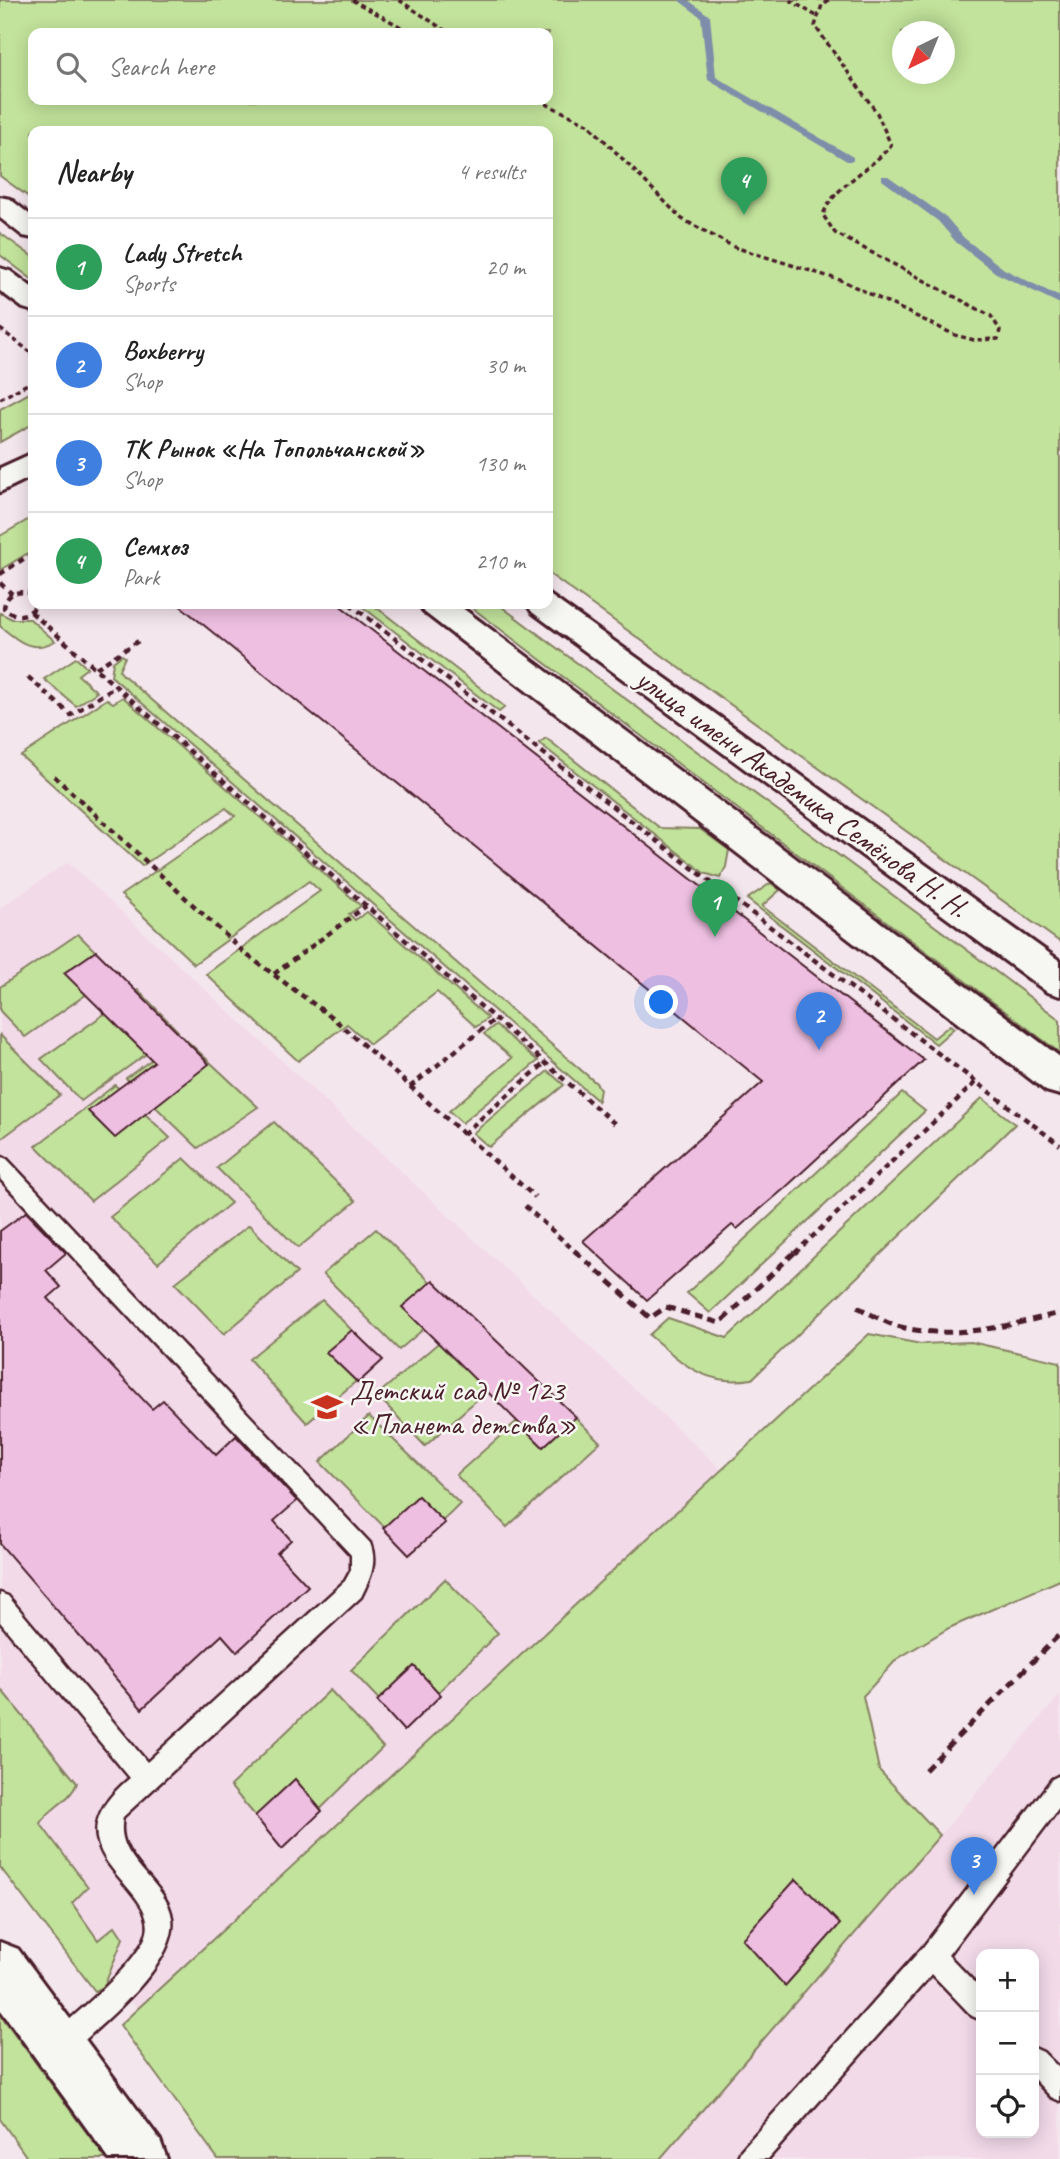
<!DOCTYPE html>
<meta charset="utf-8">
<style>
body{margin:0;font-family:Caveat,sans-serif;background:#f2f2f2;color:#222}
.controls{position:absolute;right:21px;bottom:21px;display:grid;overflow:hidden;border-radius:14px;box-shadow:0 4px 18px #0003}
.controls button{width:63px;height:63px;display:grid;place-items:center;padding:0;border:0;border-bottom:2px solid #e0e0e0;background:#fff;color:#222;font:35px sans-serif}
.compass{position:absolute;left:892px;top:21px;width:63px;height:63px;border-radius:50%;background:#fff;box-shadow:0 4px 18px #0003;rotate:223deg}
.you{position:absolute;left:662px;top:1003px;width:24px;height:24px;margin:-18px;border:5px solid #fff;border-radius:50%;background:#1a73e8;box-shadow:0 0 0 10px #1a73e833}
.badge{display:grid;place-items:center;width:46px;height:46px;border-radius:50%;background:#c8321e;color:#fff;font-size:23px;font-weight:700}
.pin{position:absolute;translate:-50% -58px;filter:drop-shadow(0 2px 4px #0008)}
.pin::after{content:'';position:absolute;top:37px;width:24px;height:21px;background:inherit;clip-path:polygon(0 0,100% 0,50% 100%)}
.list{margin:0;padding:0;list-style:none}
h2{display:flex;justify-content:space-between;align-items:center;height:91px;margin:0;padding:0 28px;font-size:30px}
h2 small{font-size:23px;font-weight:400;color:#767676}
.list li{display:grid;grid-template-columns:46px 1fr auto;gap:21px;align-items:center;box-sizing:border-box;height:98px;padding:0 28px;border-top:2px solid #e0e0e0}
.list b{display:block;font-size:26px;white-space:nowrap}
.list p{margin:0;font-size:23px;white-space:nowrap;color:#767676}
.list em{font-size:23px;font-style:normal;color:#767676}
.icon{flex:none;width:38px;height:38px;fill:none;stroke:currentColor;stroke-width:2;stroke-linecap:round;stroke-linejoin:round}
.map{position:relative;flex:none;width:1060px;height:2159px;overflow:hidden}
.search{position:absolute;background:#fff;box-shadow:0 4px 18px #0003;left:28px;top:28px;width:525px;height:77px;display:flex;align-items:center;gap:18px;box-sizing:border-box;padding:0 24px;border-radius:14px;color:#767676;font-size:26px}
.panel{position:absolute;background:#fff;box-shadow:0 4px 18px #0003;left:28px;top:126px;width:525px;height:483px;border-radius:14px}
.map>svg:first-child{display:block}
</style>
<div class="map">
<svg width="1060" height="2159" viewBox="0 0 1060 2159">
<rect width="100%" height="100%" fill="#f4e6ed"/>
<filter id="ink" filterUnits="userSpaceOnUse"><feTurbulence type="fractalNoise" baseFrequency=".0143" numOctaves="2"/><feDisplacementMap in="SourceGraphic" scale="14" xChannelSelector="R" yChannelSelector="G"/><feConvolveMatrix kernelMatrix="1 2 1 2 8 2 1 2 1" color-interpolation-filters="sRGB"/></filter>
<g filter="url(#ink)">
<g fill="#f2dae9" fill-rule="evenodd">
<polygon points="68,862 722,1470 154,2030 0,1835 0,908"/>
<path d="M1060 1695V2159H660L940 1835ZM981 1954H1034V2133H981Z"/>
</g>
<g fill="#c2e39b" stroke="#868163" stroke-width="2" fill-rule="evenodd">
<path d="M0 0H1060V942L548 573V131H33V200L0 176ZM902 32H944V74H902ZM548 33V100H33V33Z"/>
<polygon points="0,233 33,257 33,280 0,255"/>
<polygon points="33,391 33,424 0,442 0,409"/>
<polygon points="33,517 33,550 0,570 0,536"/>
<polygon points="359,604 372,604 505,707 499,712"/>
<path d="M467 604H498C684 744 875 879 1060 1020V1053Z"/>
<path d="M0 613 12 619H30L55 641C32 654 18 641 0 626Z"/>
<polygon points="122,655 125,657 119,670 123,675 596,1083 600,1089 598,1101 111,676 113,662"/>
<polygon points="76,658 87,668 78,675 97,692 76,706 44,679"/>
<polygon points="123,697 361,906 349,914 355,920 367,912 488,1018 476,1027 437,992 370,1044 347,1024 298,1061 206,974 320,891 309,881 194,964 121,895 235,816 226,808 142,866 21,756 107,699 113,703"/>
<polygon points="546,738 660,828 700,829 729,850 726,867 720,878 704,873 539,743"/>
<polygon points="771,883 780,890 762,906 934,1038 950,1025 954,1028 936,1044 747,899"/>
<polygon points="78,934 117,973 25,1037 0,1011 0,987"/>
<polygon points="138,990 178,1031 81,1101 41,1059"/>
<polygon points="495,1025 538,1061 462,1123 449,1111 512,1058 484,1034"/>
<polygon points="0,1035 60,1095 1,1139 0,1138"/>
<polygon points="183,1037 258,1107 198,1148 126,1078"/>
<polygon points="548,1071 564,1085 489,1147 473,1133"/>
<polygon points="115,1085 170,1138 91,1201 36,1146"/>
<polygon points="902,1093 925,1111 710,1313 687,1293"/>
<path d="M982 1098 1015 1124 752 1379C704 1387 683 1363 649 1335L668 1318 727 1338Z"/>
<polygon points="274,1122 356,1201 298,1248 217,1168"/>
<polygon points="184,1158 231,1203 158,1263 110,1217"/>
<polygon points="249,1225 297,1273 224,1334 175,1283"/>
<polygon points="376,1229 453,1304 399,1350 323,1274"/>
<polygon points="322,1300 381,1360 307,1423 249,1359"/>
<polygon points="470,1316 518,1363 425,1446 377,1395"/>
<polygon points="869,1334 921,1344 971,1342 1060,1362 1060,1580 949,1628 897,1659 863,1696 879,1770 940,1835 660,2159 218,2159 120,2025"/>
<polygon points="550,1392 600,1442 507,1527 456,1475"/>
<polygon points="369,1416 460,1504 410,1553 320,1462"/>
<polygon points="445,1579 498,1633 404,1726 351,1670"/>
<path d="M0 1688 77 1783C71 1800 50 1808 40 1823L88 1887 72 1903 98 1940 115 1926 123 1938 104 1987 95 1991 0 1867Z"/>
<polygon points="330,1690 383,1747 282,1847 230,1786"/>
<polygon points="0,2014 106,2159 28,2159 0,2119"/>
</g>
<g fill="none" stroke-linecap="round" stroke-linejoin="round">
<g fill="#7e8daa" fill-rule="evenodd">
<polygon points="678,0 688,0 710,16 716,77 853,157 853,161 847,161 708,80 701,17"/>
<polygon points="882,176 888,176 946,217 964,238 1004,269 1060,297 1060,304 996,273 956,242 938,221 882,180"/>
</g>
</g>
<g fill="#eebfe1" stroke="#4a1f2b" stroke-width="2">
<polygon points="178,604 338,604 924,1060 785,1188 737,1229 732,1225 647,1300 583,1241 763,1082"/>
<polygon points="96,951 209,1064 115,1138 88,1111 154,1062 64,973"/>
<polygon points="26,1212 66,1253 46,1270 61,1287 48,1298 75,1328 152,1409 163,1400 216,1455 236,1436 297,1501 274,1521 291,1540 277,1553 308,1586 237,1652 222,1635 142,1709 0,1544 0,1231"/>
<polygon points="433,1280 576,1417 543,1447 402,1307"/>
<polygon points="352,1330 383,1360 358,1383 326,1352"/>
<polygon points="418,1496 445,1523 409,1555 383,1528"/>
<polygon points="414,1666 441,1695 404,1731 377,1701"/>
<polygon points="295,1779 322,1811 282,1849 255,1816"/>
<polygon points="796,1879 840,1924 785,1986 742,1939"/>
</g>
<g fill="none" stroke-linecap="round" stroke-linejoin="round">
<g stroke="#4a1f2b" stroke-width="5">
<g id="lane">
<path d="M0 1156 7 1159 370 1543C378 1563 370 1579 361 1597L123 1817C118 1841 130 1855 145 1873 156 1886 170 1901 172 1918 179 1964 98 2027 68 2055L59 2059 50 2055 46 2046 50 2037C74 2015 140 1962 147 1932 158 1885 41 1851 130 1778L0 1622V1593L8 1596 147 1762 345 1581 351 1570V1555L0 1179Z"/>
<polygon points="1060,1775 1060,1807 948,1955 981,1989 981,2020 972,2016 932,1974 768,2159 737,2159 741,2150 923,1947 1052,1779"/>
<polygon points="1034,2048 1043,2052 1060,2069 1060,2101 1051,2097 1034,2079"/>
</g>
</g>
<g stroke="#4a1f2b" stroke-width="6">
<g id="street">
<polygon points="0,268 10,271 33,288 33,311 23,308 0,291"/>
<polygon points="33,453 33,476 0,492 0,468"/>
<polygon points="419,604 457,604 1060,1057 1060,1095 1046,1091 424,612"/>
<polygon points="0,1942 18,1949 160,2140 167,2159 109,2159 0,2009"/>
</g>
</g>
<g stroke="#4a1f2b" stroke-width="6">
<g id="secondary">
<polygon points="0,197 10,199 33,217 33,238 23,236 0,218"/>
<polygon points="548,594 1060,961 1060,996 1047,992 532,612 527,604 548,604"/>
</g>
</g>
<g stroke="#4a1f2b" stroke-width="3.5" stroke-dasharray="5 3.5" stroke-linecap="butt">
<polyline points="352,0 412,33"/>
<polyline points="399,0 449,33"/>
<polyline points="790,0 818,17"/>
<path d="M538 100 588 124 682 219 734 247 843 281 955 335 974 340 998 339 1000 330 991 316 835 233 823 215C834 185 871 170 891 145L877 113 815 26 822 5 829 0"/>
<polyline points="0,329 33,354"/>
<polyline points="0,399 33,381"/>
</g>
<g stroke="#4a1f2b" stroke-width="4.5" stroke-dasharray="6 5" stroke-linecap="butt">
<polyline points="0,574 33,553"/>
<polyline points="0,583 12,594"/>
<path d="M33 594C19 590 6 592 4 608 15 619 29 617 37 604"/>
<polyline points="350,604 708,880 1060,1145"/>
<polyline points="31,612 615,1124"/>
<polyline points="96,668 140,640"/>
<polyline points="28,677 71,715 116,686"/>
<polyline points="54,776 247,955 334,1019 535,1197"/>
<polyline points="274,974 366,906"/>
<polyline points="410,1087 495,1019"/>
<polyline points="463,1134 545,1063"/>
<polyline points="525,1206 577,1253"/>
<polyline points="795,1253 977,1081"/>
</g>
<g stroke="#4a1f2b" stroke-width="5" stroke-dasharray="9 6" stroke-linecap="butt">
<polyline points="575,1251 650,1318 666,1307 720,1323 796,1251"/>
<path d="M857 1307C870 1313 883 1322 897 1326 951 1341 1007 1326 1060 1313"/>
<polyline points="925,1770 1060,1634"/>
</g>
<use href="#lane" fill="#f6f6f2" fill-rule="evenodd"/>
<use href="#street" fill="#f6f6f2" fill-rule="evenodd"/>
<use href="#secondary" fill="#f6f6f2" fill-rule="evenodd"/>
</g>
</g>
<defs>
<g id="school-bare" transform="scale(2.415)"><path d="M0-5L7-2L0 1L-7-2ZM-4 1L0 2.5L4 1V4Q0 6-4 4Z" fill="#c8321e" stroke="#f6f6f2" stroke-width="2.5" paint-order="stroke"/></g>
</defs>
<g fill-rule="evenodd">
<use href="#school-bare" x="327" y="1407"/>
</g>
<g text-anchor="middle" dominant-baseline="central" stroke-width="5" stroke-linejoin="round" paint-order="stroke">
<g font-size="30" fill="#4a1f2b" stroke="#f6f6f2">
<text transform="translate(802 793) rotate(36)">улица имени Академика Семёнова Н. Н.</text>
</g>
<g font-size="30" fill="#4a1f2b" stroke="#f6f6f2" text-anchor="start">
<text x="350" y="1390">Детский сад № 123<tspan x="350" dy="34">«Планета детства»</tspan></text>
</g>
</g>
</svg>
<div class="controls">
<button>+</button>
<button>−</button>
<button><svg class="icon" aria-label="locate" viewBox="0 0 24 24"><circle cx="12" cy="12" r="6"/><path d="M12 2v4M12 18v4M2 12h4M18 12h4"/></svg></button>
</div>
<svg class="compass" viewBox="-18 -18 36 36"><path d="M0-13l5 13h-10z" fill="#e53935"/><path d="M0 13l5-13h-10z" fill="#767676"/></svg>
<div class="you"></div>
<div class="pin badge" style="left:715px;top:937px;background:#2e9e5b">1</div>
<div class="pin badge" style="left:819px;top:1050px;background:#3f7fe0">2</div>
<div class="pin badge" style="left:974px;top:1895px;background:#3f7fe0">3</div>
<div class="pin badge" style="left:744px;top:215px;background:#2e9e5b">4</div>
<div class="search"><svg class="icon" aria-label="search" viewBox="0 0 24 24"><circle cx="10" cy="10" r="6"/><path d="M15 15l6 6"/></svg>Search here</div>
<section class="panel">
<h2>Nearby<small>4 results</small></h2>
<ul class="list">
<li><span class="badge" style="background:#2e9e5b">1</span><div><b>Lady Stretch</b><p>Sports</p></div><em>20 m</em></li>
<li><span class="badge" style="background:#3f7fe0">2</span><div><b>Boxberry</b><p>Shop</p></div><em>30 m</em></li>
<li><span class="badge" style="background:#3f7fe0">3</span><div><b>ТК Рынок «На Топольчанской»</b><p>Shop</p></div><em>130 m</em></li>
<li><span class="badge" style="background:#2e9e5b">4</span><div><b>Семхоз</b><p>Park</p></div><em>210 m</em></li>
</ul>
</section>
</div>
